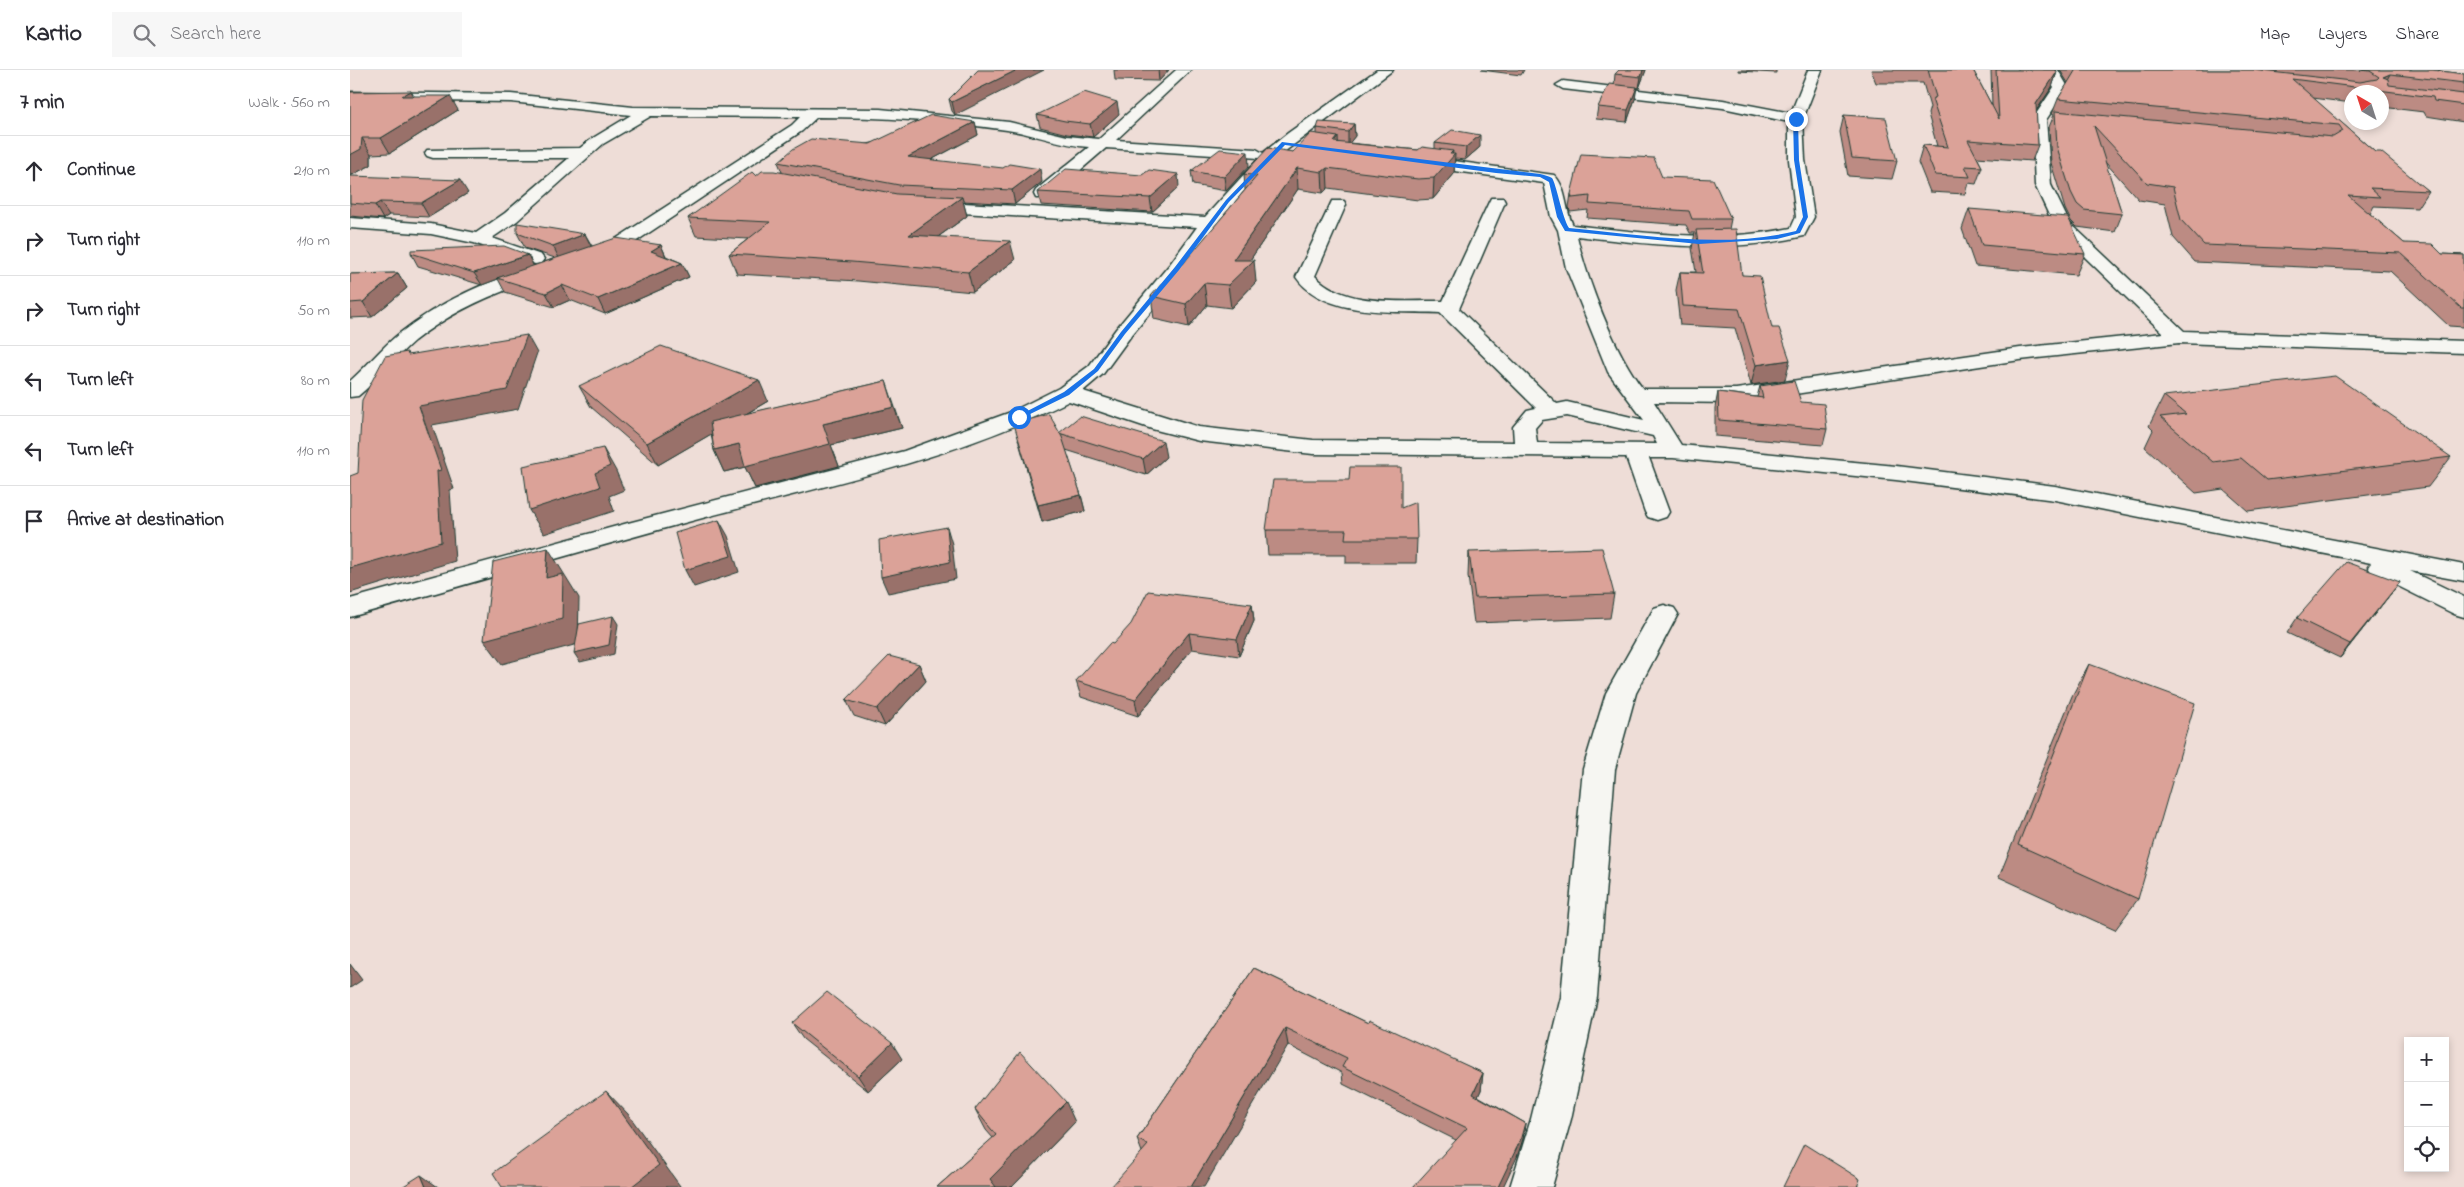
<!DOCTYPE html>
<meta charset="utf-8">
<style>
body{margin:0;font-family:"Indie Flower",sans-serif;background:#f7f7f7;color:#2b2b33}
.controls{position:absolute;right:15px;bottom:15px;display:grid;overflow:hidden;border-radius:0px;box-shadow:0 2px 8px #0003}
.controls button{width:45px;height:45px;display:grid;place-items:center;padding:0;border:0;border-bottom:1px solid #e1e1e2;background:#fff;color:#2b2b33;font:25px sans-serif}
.compass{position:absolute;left:1994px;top:15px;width:45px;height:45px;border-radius:50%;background:#fff;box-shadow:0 2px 8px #0003;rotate:321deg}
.stop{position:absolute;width:15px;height:15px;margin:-11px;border:4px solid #1a73e8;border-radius:50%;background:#fff}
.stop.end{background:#1a73e8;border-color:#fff;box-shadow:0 1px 5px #0008}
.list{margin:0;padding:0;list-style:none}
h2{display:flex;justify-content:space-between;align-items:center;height:65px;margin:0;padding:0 20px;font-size:21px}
h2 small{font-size:16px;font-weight:400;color:#7c7c81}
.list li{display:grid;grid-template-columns:32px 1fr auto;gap:15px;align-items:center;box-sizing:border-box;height:70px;padding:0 20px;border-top:1px solid #e1e1e2}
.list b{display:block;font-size:19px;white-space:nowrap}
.list em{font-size:16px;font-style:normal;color:#7c7c81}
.icon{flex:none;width:28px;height:28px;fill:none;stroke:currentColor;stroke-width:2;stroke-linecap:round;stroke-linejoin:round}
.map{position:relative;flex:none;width:2114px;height:1117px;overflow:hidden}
header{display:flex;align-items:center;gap:30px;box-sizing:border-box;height:70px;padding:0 25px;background:#fff;border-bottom:1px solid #e1e1e2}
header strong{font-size:24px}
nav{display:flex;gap:28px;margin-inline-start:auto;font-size:18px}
.search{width:350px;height:45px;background:#f7f7f7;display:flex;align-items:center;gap:12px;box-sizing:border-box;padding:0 18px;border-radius:0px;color:#7c7c81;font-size:19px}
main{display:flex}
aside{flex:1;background:#fff}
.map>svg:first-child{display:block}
</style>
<header>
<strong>Kartio</strong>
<div class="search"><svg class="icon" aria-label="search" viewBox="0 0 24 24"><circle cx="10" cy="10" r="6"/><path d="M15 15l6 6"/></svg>Search here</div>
<nav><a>Map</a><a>Layers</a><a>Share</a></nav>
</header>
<main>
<aside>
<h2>7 min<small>Walk · 560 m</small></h2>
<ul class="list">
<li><svg class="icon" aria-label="ahead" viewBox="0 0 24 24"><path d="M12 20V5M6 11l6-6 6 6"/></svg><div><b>Continue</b></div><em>210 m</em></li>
<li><svg class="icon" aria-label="right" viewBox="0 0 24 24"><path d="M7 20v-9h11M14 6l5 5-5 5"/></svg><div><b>Turn right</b></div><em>110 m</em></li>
<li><svg class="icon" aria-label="right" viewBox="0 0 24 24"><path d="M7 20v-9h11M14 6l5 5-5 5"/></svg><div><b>Turn right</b></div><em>50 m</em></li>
<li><svg class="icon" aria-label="left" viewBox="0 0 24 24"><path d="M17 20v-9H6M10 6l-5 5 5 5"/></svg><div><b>Turn left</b></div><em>80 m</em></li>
<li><svg class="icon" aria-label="left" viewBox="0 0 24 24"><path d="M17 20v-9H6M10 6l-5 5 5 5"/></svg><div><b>Turn left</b></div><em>110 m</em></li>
<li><svg class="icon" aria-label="arrive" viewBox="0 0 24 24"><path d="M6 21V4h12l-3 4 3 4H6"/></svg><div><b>Arrive at destination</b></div></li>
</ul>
</aside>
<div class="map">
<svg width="2114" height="1117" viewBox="0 0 2114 1117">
<rect width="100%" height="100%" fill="#eeddd7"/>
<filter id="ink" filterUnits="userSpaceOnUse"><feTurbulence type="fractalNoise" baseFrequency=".02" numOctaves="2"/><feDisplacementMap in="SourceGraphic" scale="10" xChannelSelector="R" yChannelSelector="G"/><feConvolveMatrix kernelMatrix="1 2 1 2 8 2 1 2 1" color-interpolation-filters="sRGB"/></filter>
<g filter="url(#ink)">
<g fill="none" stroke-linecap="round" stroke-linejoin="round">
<g stroke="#1f3d34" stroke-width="3">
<g id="minor">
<path d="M826 0H841L766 70 906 79 913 83 938 63 1027 0H1043L926 88 865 156 834 202 780 267 753 304 733 321 849 357 963 370 1164 372 1163 357 1177 340 1186 338 1090 243C1047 241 974 248 946 207L982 131H994L996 135 965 206C997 238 1052 230 1093 231L1139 132 1141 128H1153L1155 132 1109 239 1207 334 1217 332 1294 350 1258 302 1216 198 1208 160 1201 147 1194 113 1068 96 1060 91 1068 86 1204 105C1217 117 1215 140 1223 155 1296 163 1368 173 1441 158L1446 147 1439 90V52L1373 38 1213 19 1206 15 1213 11 1373 30 1441 43 1458 0H1472L1453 49 1455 90 1464 147 1454 166C1379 184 1303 175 1227 166 1237 211 1265 283 1293 319H1386L1670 278 1813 263 1705 158 1685 115 1682 50 1704 17 1694 0H1708L1718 17 1696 50 1701 115 1719 152 1834 261 2114 271V283L1829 273 1670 290 1386 333 1304 332 1331 375 1546 396 1705 416 2114 495V511L2060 501 2114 527V547L2104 544 2022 503 2018 497 2021 493 1705 430 1546 410 1323 388H1299L1319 442 1316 447 1307 450 1298 447 1295 442 1276 387 963 384 849 371 802 359 719 331C606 388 482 414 360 446 240 478 120 514 0 547V529L278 453 554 381 661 342 709 318 739 296 766 259 820 194 847 157 579 141 573 140 571 136 573 132 579 131 855 147 909 88 756 78 698 128H686L684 124 686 120 739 77C710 75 685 64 657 60 594 51 531 47 467 47L452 61 270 182 249 192H237L234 188 237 184 258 174 442 55 450 47 301 46 253 74 167 151 142 168 191 185 194 189 191 193 185 194 124 173 81 164 0 158V148L81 154 126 163 155 143 219 88H83L77 86 75 83 77 80 230 78 243 68 281 45 161 32 0 30V22L161 24 283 37 530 39 659 52 717 66 749 69ZM1217 346 1303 366 1307 374 1187 373 1185 358 1192 350Z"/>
<path d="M187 197 194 199 196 203 194 207C148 221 102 241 64 271 47 286 32 304 15 320L8 326 0 327V311C17 296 32 277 50 263 89 232 139 209 187 197Z"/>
<polygon points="1314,535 1324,538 1328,544 1286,623 1265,699 1247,927 1221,1049 1202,1117 1160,1117 1181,1049 1211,927 1233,699 1256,623 1304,538"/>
</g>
</g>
<use href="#minor" fill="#f6f6f2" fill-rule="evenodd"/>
</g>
<g fill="#bc8b83" stroke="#1f3d34">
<polygon points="628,0 605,45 602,41 599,29"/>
<polygon points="764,0 819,0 809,11 765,10"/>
<polygon points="1131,0 1174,0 1171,5"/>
<polygon points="1269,0 1296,0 1289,18 1286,18 1285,29 1277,52 1246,49 1248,37 1264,15 1265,4"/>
<polygon points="1388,0 1426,0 1426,3 1388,1"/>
<polygon points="1521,0 1623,0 1642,36 1641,0 1706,0 1707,2 1702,17 1686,41 1688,75 1682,91 1627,87 1632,97 1626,114 1618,113 1615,124 1580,122 1568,92 1573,75 1587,76 1578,44 1580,37 1573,13 1526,13"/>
<polygon points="1710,0 2083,0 2114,4 2114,52 2076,46 2074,42 2032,37 2032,22 2002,22 2002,33 1963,28 2025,82 2078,121 2067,138 2024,136 2020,144 2054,173 2092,184 2114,185 2114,257 2099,256 2040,201 1845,192 1823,167 1815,134 1789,130 1755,92 1772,144 1765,162 1727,157 1721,151 1715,139 1701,93 1699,57 1704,45 1702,44 1708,29 1718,13"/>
<polygon points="0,22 64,26 108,40 40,83 21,84 21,95 0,106"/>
<polygon points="769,44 743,67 717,64 690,57 687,45"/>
<polygon points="1494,45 1547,91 1542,109 1498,106 1490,62"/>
<polygon points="625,52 628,65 581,90 692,112 665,134 613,131 617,146 588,167 665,190 623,222 508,211 387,204 379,184 398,169 346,166 338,148 406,106 432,102 428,92"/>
<polygon points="1004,54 1005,66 999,73 1068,80 1085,79 1085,73 1130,77 1115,90 1105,89 1104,104 1083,129 1068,130 978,118 973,123 948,119 900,190 906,212 881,238 857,235 839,257 804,249 801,226 833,194 895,120 894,104 943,82 967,64 967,58"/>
<polygon points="899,96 876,121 843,115 841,101"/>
<polygon points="792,105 829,117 802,142 691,135 688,122"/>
<polygon points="0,107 118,123 79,147 39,145 33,149 0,146"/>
<polygon points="1312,107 1381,149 1379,159 1392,205 1422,258 1435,310 1401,315 1385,258 1330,255 1326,220 1330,202 1346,202 1342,178 1345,163 1340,163 1336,155 1237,148 1238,140 1220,142 1219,137 1221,124"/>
<polygon points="1619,139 1735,184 1726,205 1625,196 1612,159"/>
<polygon points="167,163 235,164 242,176 311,175 316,186 332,193 339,207 255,244 220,230 204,237 155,222 148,209 132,215 68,196 61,183 178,185 184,196 205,188 175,178"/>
<polygon points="48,203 57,218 22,247 0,248 0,204"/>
<polygon points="536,311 552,358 481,375 489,396 405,418 395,397 374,402 364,380 361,364 308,395 241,337 229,316 418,331 396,344"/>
<polygon points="1410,316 1451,332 1477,359 1473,375 1365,366 1365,338 1368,322 1407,327"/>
<polygon points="1814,326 2101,387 2078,417 1898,441 1873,419 1846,423 1795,377 1803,360 1799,356"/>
<polygon points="709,363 816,387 796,405 716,380 731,425 735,441 692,452 668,369"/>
<polygon points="1051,438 1067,469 1066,493 996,493 996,485 918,485 916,460"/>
<polygon points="1119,482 1264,524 1260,548 1124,553 1118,506"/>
<polygon points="2050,512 1990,588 1937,563 1947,548"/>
<polygon points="902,534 904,551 889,586 842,579 788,646 731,627 726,611 763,574"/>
<polygon points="569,594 576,611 535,656 504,646 496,630"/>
<polygon points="1739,594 1788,829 1765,860 1649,807 1722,626"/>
<polygon points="904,898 1018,953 1133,1003 1131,1020 1128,1026 1175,1053 1173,1069 1167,1087 1106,1070 993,1014 992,1003 938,975 792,1082 787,1069"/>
<polygon points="442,953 552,989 518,1021 453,969"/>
<polygon points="625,1039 725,1052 662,1117 587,1117 643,1068 636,1060"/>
</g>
<g fill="#99716a" stroke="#1f3d34">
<polygon points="667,0 694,0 605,45 602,32"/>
<polygon points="808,0 819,0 809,11"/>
<polygon points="1293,0 1296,0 1289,18 1291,7"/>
<polygon points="1707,2 1702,17 1680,50 1686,34"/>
<polygon points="2040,4 2032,19 2033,7"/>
<polygon points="1287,17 1285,29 1277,52 1278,40"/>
<polygon points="61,21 69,35 52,26"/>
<polygon points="100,26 108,40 40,83 31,68"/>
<polygon points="767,32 769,44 743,67 740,54"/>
<polygon points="625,52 628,65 562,100 558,87"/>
<polygon points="1004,54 1005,66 998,75 998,62"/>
<polygon points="1130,65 1130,77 1115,90 1116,77"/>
<polygon points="988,67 989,87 984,72"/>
<polygon points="12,68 21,84 21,95 0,106 0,85"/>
<polygon points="1103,81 1102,87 1105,84 1104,104 1083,129 1084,108 1100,84"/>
<polygon points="898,82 899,96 876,121 874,107"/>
<polygon points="947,98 948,119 892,202 904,190 906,212 881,238 878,215 883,190"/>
<polygon points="977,98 978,118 973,123 972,102"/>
<polygon points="690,99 692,112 665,134 662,120"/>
<polygon points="828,104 829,117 802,142 800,128"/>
<polygon points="110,110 118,123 79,147 71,133"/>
<polygon points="612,127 617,146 564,184 559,165"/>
<polygon points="30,132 39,145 33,149 25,135"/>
<polygon points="235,164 242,178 210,190 203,176"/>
<polygon points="660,171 665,190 623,222 618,202"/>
<polygon points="311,175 317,189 301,181"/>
<polygon points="178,185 184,197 147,208 148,209 132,215 124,203"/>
<polygon points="332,193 339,207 255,244 248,229"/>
<polygon points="48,203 57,218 22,247 13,232"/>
<polygon points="854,213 857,235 839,257 836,234"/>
<polygon points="212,215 220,230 204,237 196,223"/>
<polygon points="177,265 187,283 168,339 82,355 104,419 100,420 105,491 0,523 0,498 69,336"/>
<polygon points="1440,290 1435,310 1401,315 1406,295"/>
<polygon points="409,310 418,331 308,395 297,373"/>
<polygon points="544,337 552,358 481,375 489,396 405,418 395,397 374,402 364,380"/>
<polygon points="813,371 816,387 796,405 793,389"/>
<polygon points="253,378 266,401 274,420 259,426 264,441 194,464 179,440 245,403"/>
<polygon points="731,425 735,441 692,452 688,435"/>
<polygon points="369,450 378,466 389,502 344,517 335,500"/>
<polygon points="597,457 602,474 606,509 538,523 531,507"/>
<polygon points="198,478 229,528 228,574 152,594 134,570 196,508"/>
<polygon points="2050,512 2039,526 1990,588 2000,574"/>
<polygon points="902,534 904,551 889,586 887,569"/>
<polygon points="263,546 268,554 264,584 230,592 224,583"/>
<polygon points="839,563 842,579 788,646 785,630"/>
<polygon points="569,594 576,611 535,656 527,639"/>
<polygon points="0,894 12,910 0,918"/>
<polygon points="935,958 938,975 854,1117 841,1117"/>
<polygon points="542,973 552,989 518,1021 508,1006"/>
<polygon points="1133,1003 1131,1020 1122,1040 1123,1024"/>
<polygon points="256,1021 278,1044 330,1116 330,1117 281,1117"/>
<polygon points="716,1032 725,1052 662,1117 644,1117 640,1109"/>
<polygon points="1175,1053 1173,1069 1167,1087 1153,1117 1148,1117"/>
<polygon points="71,1105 88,1117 76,1117"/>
</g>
<g fill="#dba298" stroke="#1f3d34">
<polygon points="628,0 667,0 602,32 599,29"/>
<polygon points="1269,0 1293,0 1291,7 1265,4"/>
<polygon points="1578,0 1623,0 1649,49 1646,0 1706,0 1707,2 1686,34 1688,75 1618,70 1632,97 1615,96 1620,107 1585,105 1573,75 1598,77 1582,29 1586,27"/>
<polygon points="1724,0 1903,0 2010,12 2027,9 2029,7 2020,1 2010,0 2083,0 2114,4 2114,13 2040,4 2033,7 2038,9 2039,15 2114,24 2114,35 2084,31 2083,27 1942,9 2025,82 2031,82 2078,121 2020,118 2030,127 1998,125 2054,173 2082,174 2092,184 2114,185 2114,238 2111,238 2051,183 1854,175 1831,150 1823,117 1797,113 1744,56 1772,144 1734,140 1727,134 1721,122 1714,100 1707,77 1705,41 1983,67 1993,61 1989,55 1708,29 1725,1"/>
<polygon points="1259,14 1287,17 1278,40 1248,37"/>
<polygon points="61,21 52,26 100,26 31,68 12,68 11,79 0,85 0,22"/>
<polygon points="734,22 767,32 740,54 715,51 687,45"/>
<polygon points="581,45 625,52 558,87 653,98 659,94 690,99 662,120 549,115 428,92 443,79 461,69 520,74"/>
<polygon points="1494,45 1536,48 1547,91 1502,88"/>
<polygon points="969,52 1004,54 998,62 967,58"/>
<polygon points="1102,60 1130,65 1116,77 1085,73"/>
<polygon points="961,63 988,67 984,72 1068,80 1072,77 1103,81 1100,84 1105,84 1084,108 1068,109 977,98 972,102 947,98 883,190 904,190 878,215 854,213 836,234 801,226 830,193 833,194 841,184 907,106 894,104 918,78 943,82"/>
<polygon points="870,79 898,82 874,107 841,101"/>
<polygon points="1231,84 1304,88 1312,107 1363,109 1381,149 1342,149 1339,141 1239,134 1240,126 1222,128 1221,124"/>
<polygon points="716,99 792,105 799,100 828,104 800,128 688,122"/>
<polygon points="412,101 424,101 547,124 612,127 559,165 660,171 618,202 502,192 379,184 420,152 338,148 402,102 406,106"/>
<polygon points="2,106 110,110 71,133 30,132 25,135 0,133 0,107"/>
<polygon points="1619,139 1718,147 1735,184 1632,175"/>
<polygon points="167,153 235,164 203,176 167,163"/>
<polygon points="1386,159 1392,205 1410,206 1422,258 1429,258 1440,290 1406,295 1389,239 1333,236 1330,202 1353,203 1346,160"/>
<polygon points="266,168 311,175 301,181 332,193 248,229 212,215 196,223 147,208"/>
<polygon points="154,176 178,185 124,203 61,183 61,180"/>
<polygon points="48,203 13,232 0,233 0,204"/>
<polygon points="177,265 157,320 69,336 91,400 87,401 91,472 0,498 0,406 8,403 12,330 35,286 57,282 58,285"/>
<polygon points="311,276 409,310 297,373 229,316"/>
<polygon points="1985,306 2101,387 1917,410 1891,388 1863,392 1810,347 1836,344 1814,326"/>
<polygon points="536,311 544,337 473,354 480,374 395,396 389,374 364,380 360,352"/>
<polygon points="1444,311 1451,332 1474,334 1477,359 1369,350 1368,322 1413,328 1410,316"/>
<polygon points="699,344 712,367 731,425 688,435 664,354"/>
<polygon points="730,346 813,371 793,389 709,363"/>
<polygon points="253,378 260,396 245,403 250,417 179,440 173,396"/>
<polygon points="1000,397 1051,397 1051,438 1066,432 1067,469 995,469 996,460 916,460 923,410 999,410"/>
<polygon points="369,450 381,486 335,500 325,463"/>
<polygon points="597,457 600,492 531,507 529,470"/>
<polygon points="198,478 196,508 213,504 212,549 134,570 143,492"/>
<polygon points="1252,478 1264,524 1125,528 1119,482"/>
<polygon points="1996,492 2050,512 2000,574 1947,548"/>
<polygon points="798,521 902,534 887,569 839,563 785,630 726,611 760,573 763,574 781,554"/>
<polygon points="263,546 259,575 224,583 229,554"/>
<polygon points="539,586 569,594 527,639 496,630"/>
<polygon points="1739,594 1845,633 1788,829 1668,775"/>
<polygon points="904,898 1018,953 1019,950 1133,1003 1123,1024 1175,1053 1170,1071 1148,1117 1063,1117 1117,1058 992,997 997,988 935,958 841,1117 761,1117 798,1075 787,1069"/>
<polygon points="477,922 542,973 508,1006 442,953"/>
<polygon points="670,982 716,1032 640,1109 646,1117 587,1117 646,1065 625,1039"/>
<polygon points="256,1021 309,1095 281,1117 152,1117 143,1103"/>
<polygon points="1454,1074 1510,1109 1507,1117 1433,1117"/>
<polygon points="71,1105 76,1117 52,1117"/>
</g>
</g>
<path fill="#1a73e8" d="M1446 47 1448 49 1449 90 1458 147 1450 163 1427 169 1349 174 1215 161 1207 147 1199 112 1190 107 1146 103 935 75 879 132 829 200 775 264 748 301 719 325 672 348 666 347 714 322 744 299 771 262 825 197 876 130 932 72 1190 104C1194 105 1199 106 1202 108 1206 113 1212 147 1219 158 1294 165 1372 179 1446 161L1453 147 1444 90 1443 49Z"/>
</svg>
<div class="controls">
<button>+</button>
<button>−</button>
<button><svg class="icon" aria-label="locate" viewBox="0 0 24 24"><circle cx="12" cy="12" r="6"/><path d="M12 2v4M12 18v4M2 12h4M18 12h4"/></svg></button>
</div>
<svg class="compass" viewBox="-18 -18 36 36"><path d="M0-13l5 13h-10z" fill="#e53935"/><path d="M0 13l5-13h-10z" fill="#7c7c81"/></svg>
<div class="stop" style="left:669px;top:347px"></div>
<div class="stop end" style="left:1446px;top:49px"></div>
</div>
</main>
